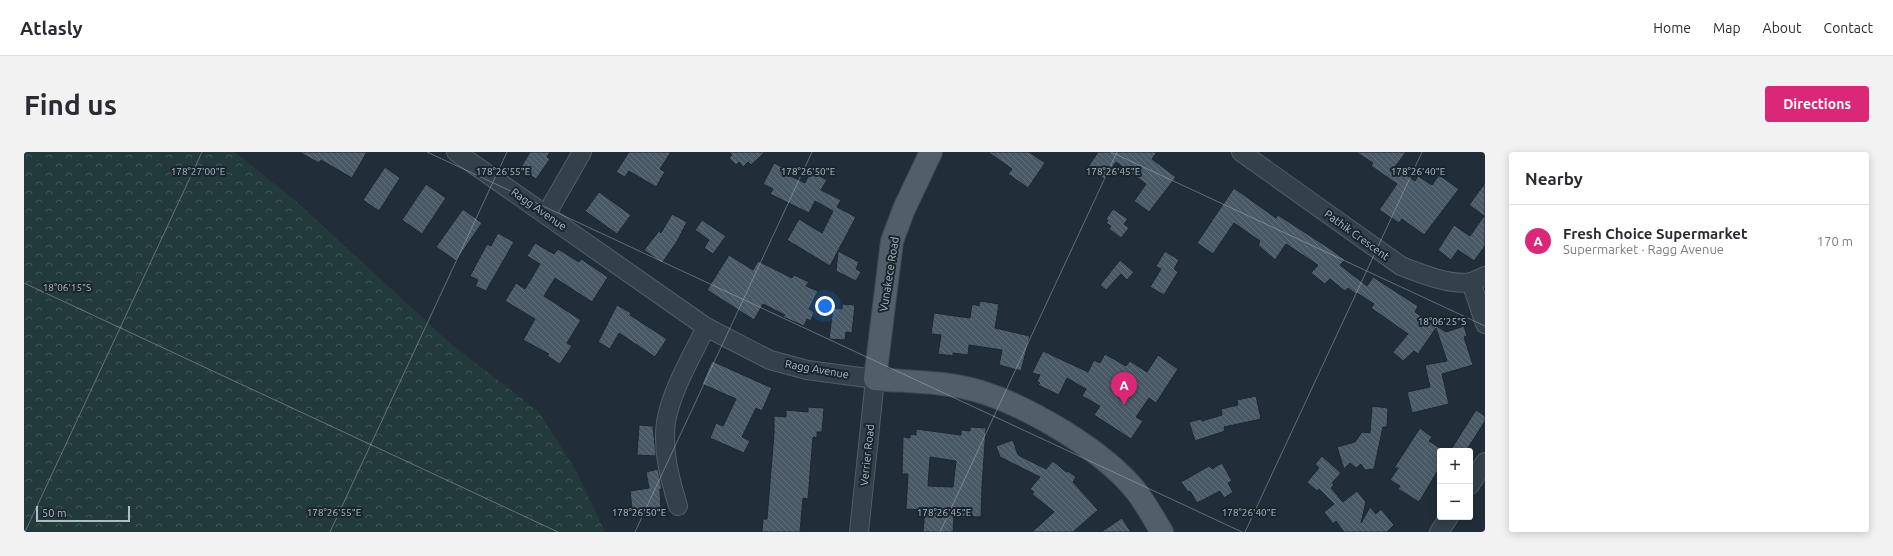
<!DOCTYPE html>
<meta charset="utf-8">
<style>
body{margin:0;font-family:Ubuntu,sans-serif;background:#f2f2f3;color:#2b2b33}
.controls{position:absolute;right:12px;bottom:12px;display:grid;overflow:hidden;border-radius:4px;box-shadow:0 2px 10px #0003}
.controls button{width:36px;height:36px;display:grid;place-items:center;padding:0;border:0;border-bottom:1px solid #e1e1e2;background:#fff;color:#2b2b33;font:20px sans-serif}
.scale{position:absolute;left:12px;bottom:10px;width:94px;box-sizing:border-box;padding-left:4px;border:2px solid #afbbc6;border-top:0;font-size:11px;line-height:14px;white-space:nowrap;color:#afbbc6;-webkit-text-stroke:3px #1a252e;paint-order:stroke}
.you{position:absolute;left:801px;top:154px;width:14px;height:14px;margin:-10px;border:3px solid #fff;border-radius:50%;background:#1a73e8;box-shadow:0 0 0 6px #1a73e833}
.badge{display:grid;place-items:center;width:26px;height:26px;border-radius:50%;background:#db2777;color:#fff;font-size:13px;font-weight:700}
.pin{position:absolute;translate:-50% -33px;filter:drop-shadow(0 1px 2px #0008)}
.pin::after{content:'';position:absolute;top:21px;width:14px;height:12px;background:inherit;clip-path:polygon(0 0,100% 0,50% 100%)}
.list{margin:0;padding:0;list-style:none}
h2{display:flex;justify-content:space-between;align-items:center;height:52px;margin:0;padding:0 16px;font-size:17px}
h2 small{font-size:13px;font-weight:400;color:#7c7c81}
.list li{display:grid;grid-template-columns:26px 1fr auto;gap:12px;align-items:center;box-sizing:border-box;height:72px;padding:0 16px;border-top:1px solid #e1e1e2}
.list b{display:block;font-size:15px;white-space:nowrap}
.list p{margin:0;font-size:13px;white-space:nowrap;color:#7c7c81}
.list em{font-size:13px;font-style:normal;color:#7c7c81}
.map{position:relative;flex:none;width:1461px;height:380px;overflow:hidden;border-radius:4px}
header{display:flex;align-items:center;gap:24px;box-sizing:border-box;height:56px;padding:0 20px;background:#fff;border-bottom:1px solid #e1e1e2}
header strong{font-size:19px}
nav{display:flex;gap:22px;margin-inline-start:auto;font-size:14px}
.intro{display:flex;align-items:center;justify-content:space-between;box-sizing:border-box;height:96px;padding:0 24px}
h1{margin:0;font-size:28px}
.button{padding:10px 18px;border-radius:4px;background:#db2777;color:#fff;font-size:14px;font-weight:700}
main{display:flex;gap:24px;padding:0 24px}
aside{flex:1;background:#fff;border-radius:4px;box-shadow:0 2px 10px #0003}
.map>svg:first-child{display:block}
</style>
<header>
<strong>Atlasly</strong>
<nav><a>Home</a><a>Map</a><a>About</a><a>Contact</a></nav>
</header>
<div class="intro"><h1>Find us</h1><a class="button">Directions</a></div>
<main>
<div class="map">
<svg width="1461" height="380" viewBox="0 0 1461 380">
<defs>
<pattern id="forest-crowns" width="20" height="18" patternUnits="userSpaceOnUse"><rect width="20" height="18" fill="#233a3a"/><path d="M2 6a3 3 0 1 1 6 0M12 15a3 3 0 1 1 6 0" fill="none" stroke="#405555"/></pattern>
<pattern id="building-back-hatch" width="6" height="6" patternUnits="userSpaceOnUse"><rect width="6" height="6" fill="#495965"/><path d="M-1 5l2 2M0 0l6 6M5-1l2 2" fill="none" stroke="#616f7a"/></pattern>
</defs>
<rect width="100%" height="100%" fill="#212e39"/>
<polygon fill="url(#forest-crowns)" points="0,0 211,0 274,51 427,192 514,259 550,315 581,380 0,380"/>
<g fill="url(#building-back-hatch)" stroke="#1c2730" fill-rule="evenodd">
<polygon points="275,0 343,0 328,26 297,8 295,11"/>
<polygon points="506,0 526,0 523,5 526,7 512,27 496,17"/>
<polygon points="605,0 647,0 636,17 641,20 632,35 605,19 601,25 592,20"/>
<polygon points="705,0 741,0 727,13 724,10 719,15 715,10 712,13 705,6 708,3"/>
<polygon points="964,0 1005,0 1021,11 1004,36 984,22 988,17"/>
<polygon points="1074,0 1133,0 1128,7 1152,25 1125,60 1110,49 1122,32 1092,10 1080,27 1064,15"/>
<polygon points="1332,0 1382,0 1371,15 1391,29 1394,24 1408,33 1415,23 1435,37 1400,83 1378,67 1375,71 1355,58 1373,32 1347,14 1349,11"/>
<polygon points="750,11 762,17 760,21 781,31 787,19 803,28 797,38 817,48 813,55 832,65 806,114 763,88 775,67 798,81 809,59 791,49 785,61 746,42 749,37 739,32"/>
<polygon points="361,15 376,26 355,59 339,48"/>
<polygon points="1461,31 1461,94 1450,109 1434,98 1427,108 1414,98 1430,73 1446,84 1460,64 1445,53"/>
<polygon points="402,32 422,46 398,82 378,68"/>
<polygon points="1210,36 1252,66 1254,63 1308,98 1321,108 1316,113 1343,134 1349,125 1394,154 1391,160 1422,180 1440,174 1443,184 1440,185 1449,213 1418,222 1425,252 1388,261 1383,240 1406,235 1401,213 1423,209 1412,176 1394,202 1390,199 1379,209 1369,200 1384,182 1347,156 1350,152 1333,141 1332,142 1324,136 1321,139 1306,127 1301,132 1287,121 1294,113 1262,92 1251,108 1234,93 1236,89 1210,71 1189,102 1173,91"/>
<polygon points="575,40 607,63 593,82 561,59"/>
<polygon points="439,57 458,71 432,109 412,95"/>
<polygon points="1089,57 1104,67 1100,72 1105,76 1097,86 1085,77 1087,74 1082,71 1084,69 1082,67"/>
<polygon points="648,62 663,70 652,91 638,111 620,98 635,79 637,81"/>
<polygon points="678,68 702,84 689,102 680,96 685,88 671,78"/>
<polygon points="474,81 490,90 462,139 451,134 454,128 446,124 463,92 467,94"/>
<polygon points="511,91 530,102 534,97 555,110 557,107 584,125 568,150 531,126 520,144 557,168 543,191 548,194 536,212 523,204 525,202 499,188 511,167 481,149 492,131 501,137 516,112 503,104"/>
<polygon points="814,99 835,110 832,117 837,120 832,129 812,119"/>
<polygon points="1141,99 1155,108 1150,117 1154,120 1140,143 1126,135 1137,117 1132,114"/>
<polygon points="705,103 729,118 734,109 768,126 770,123 785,130 782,134 794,139 785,157 790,160 787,169 783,167 780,174 759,165 761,163 739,152 730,168 683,138"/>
<polygon points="1096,108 1110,120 1103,128 1097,122 1082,138 1076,133"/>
<polygon points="956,149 975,152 971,176 1006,184 997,219 975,213 978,198 945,193 944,203 929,201 929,204 914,202 917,183 907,182 910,161 946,166 948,152 955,154"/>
<polygon points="818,152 831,153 828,181 822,180 821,188 805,187 809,156 818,157"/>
<polygon points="593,153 607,161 606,163 643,187 631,205 595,181 586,197 574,190"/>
<polygon points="1019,199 1064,220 1070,208 1076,211 1081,202 1102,214 1106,209 1123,220 1134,203 1154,217 1132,251 1125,246 1112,265 1119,269 1107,287 1070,263 1076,254 1058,244 1062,237 1043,226 1035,243 1014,233 1016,231 1013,229 1016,223 1008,221"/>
<polygon points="688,209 748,236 738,259 732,256 718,285 726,289 720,301 686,286 692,271 699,274 712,247 678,232"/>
<polygon points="1232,244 1237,267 1200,275 1201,279 1171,289 1165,270 1177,267 1178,269 1198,263 1197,257 1214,253 1213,248"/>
<polygon points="1348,254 1364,256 1363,275 1359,275 1350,317 1341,318 1337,312 1332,316 1326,311 1320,317 1313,295 1331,290 1338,280 1346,281"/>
<polygon points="784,255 800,256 798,280 793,280 793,286 789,285 784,347 779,346 776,380 738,380 739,367 743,367 750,281 750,264 762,265 762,258 784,260"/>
<polygon points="1452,258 1461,264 1461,269 1442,299 1426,299"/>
<polygon points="615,273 629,274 632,304 613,303"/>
<path d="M946 275 962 276 958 335 957 365 930 364 929 380H899L901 358 882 357 884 322H878L879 285 886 286V282L892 283V277L937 283V278L946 279ZM906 305 932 309 929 335 904 334Z"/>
<polygon points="1396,276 1408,285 1405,289 1416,296 1416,315 1395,350 1374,337 1376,334 1366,328 1374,316 1370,316"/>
<polygon points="989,288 994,303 1022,317 1029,309 1042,320 1044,319 1052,325 1049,330 1074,358 1049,380 1008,380 1030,360 1008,342 1010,340 1006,337 1016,325 976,305 972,294"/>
<polygon points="1298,304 1317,321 1308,331 1310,333 1307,336 1319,350 1333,339 1342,350 1337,371 1346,355 1352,362 1357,357 1370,373 1363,380 1320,380 1312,369 1309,372 1300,360 1310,352 1295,337 1293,339 1283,330 1295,316 1291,312"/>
<polygon points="1198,311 1208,329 1204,331 1209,340 1200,346 1196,339 1173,351 1166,339 1164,340 1157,330 1185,314 1188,317"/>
<polygon points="634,317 638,337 636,337 637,357 628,357 629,364 609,366 606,339 625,336 622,320"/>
<polygon points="1098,366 1107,380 1077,380"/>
</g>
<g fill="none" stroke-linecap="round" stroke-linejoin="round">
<g stroke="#525e67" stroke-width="20">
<g id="minor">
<polyline points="432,0 682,175 746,208 783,218 851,227 835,380"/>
<path d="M1217 0 1377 114C1395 121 1427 134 1447 130 1451 129 1457 126 1461 124"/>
<polyline points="522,63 558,0"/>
<polyline points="1447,130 1461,172"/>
<polyline points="1446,333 1461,310"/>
<path d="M654 354C646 327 638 299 642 270 647 239 668 204 682 175"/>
<polyline points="1415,380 1425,365"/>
</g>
</g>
<g stroke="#3e4953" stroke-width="24">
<path id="major" d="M907 0 880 57 868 89 851 227C884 230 921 229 954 239 1004 254 1079 298 1112 339 1122 352 1130 367 1138 380"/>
</g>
<use href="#minor" stroke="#34404a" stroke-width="18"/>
<use href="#major" stroke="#525f6a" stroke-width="22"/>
</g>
<path fill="none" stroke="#afbbc6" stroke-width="1" stroke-opacity="0.45" d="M403 0 1218 380M1087 0 1461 174M0 131 534 380M1 380 178 0M306 380 483 0M611 380 788 0M916 380 1093 0M1221 380 1398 0"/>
<g text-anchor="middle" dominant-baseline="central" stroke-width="4" stroke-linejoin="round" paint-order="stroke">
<g font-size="11" fill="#afbbc6" stroke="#1a252e">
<text transform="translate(515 57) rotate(35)">Ragg Avenue</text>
<text transform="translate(1333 83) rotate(36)">Pathik Crescent</text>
<text transform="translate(865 122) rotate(-81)">Vunakece Road</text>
<text transform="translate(793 217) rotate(10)">Ragg Avenue</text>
<text transform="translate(843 303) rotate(-84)">Verrier Road</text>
</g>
</g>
<g font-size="10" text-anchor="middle" fill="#afbbc6" stroke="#1a252e" stroke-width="4" stroke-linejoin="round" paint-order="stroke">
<text x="174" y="23">178°27'00"E</text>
<text x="479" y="23">178°26'55"E</text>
<text x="784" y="23">178°26'50"E</text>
<text x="1089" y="23">178°26'45"E</text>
<text x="1394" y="23">178°26'40"E</text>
<text x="43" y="139">18°06'15"S</text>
<text x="1418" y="173">18°06'25"S</text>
<text x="310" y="364">178°26'55"E</text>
<text x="615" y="364">178°26'50"E</text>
<text x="920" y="364">178°26'45"E</text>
<text x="1225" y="364">178°26'40"E</text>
</g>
</svg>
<div class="controls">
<button>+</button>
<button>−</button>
</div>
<div class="scale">50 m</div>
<div class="you"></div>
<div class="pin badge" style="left:1100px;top:253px">A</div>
</div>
<aside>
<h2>Nearby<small></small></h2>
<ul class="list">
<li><span class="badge">A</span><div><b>Fresh Choice Supermarket</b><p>Supermarket · Ragg Avenue</p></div><em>170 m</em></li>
</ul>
</aside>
</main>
